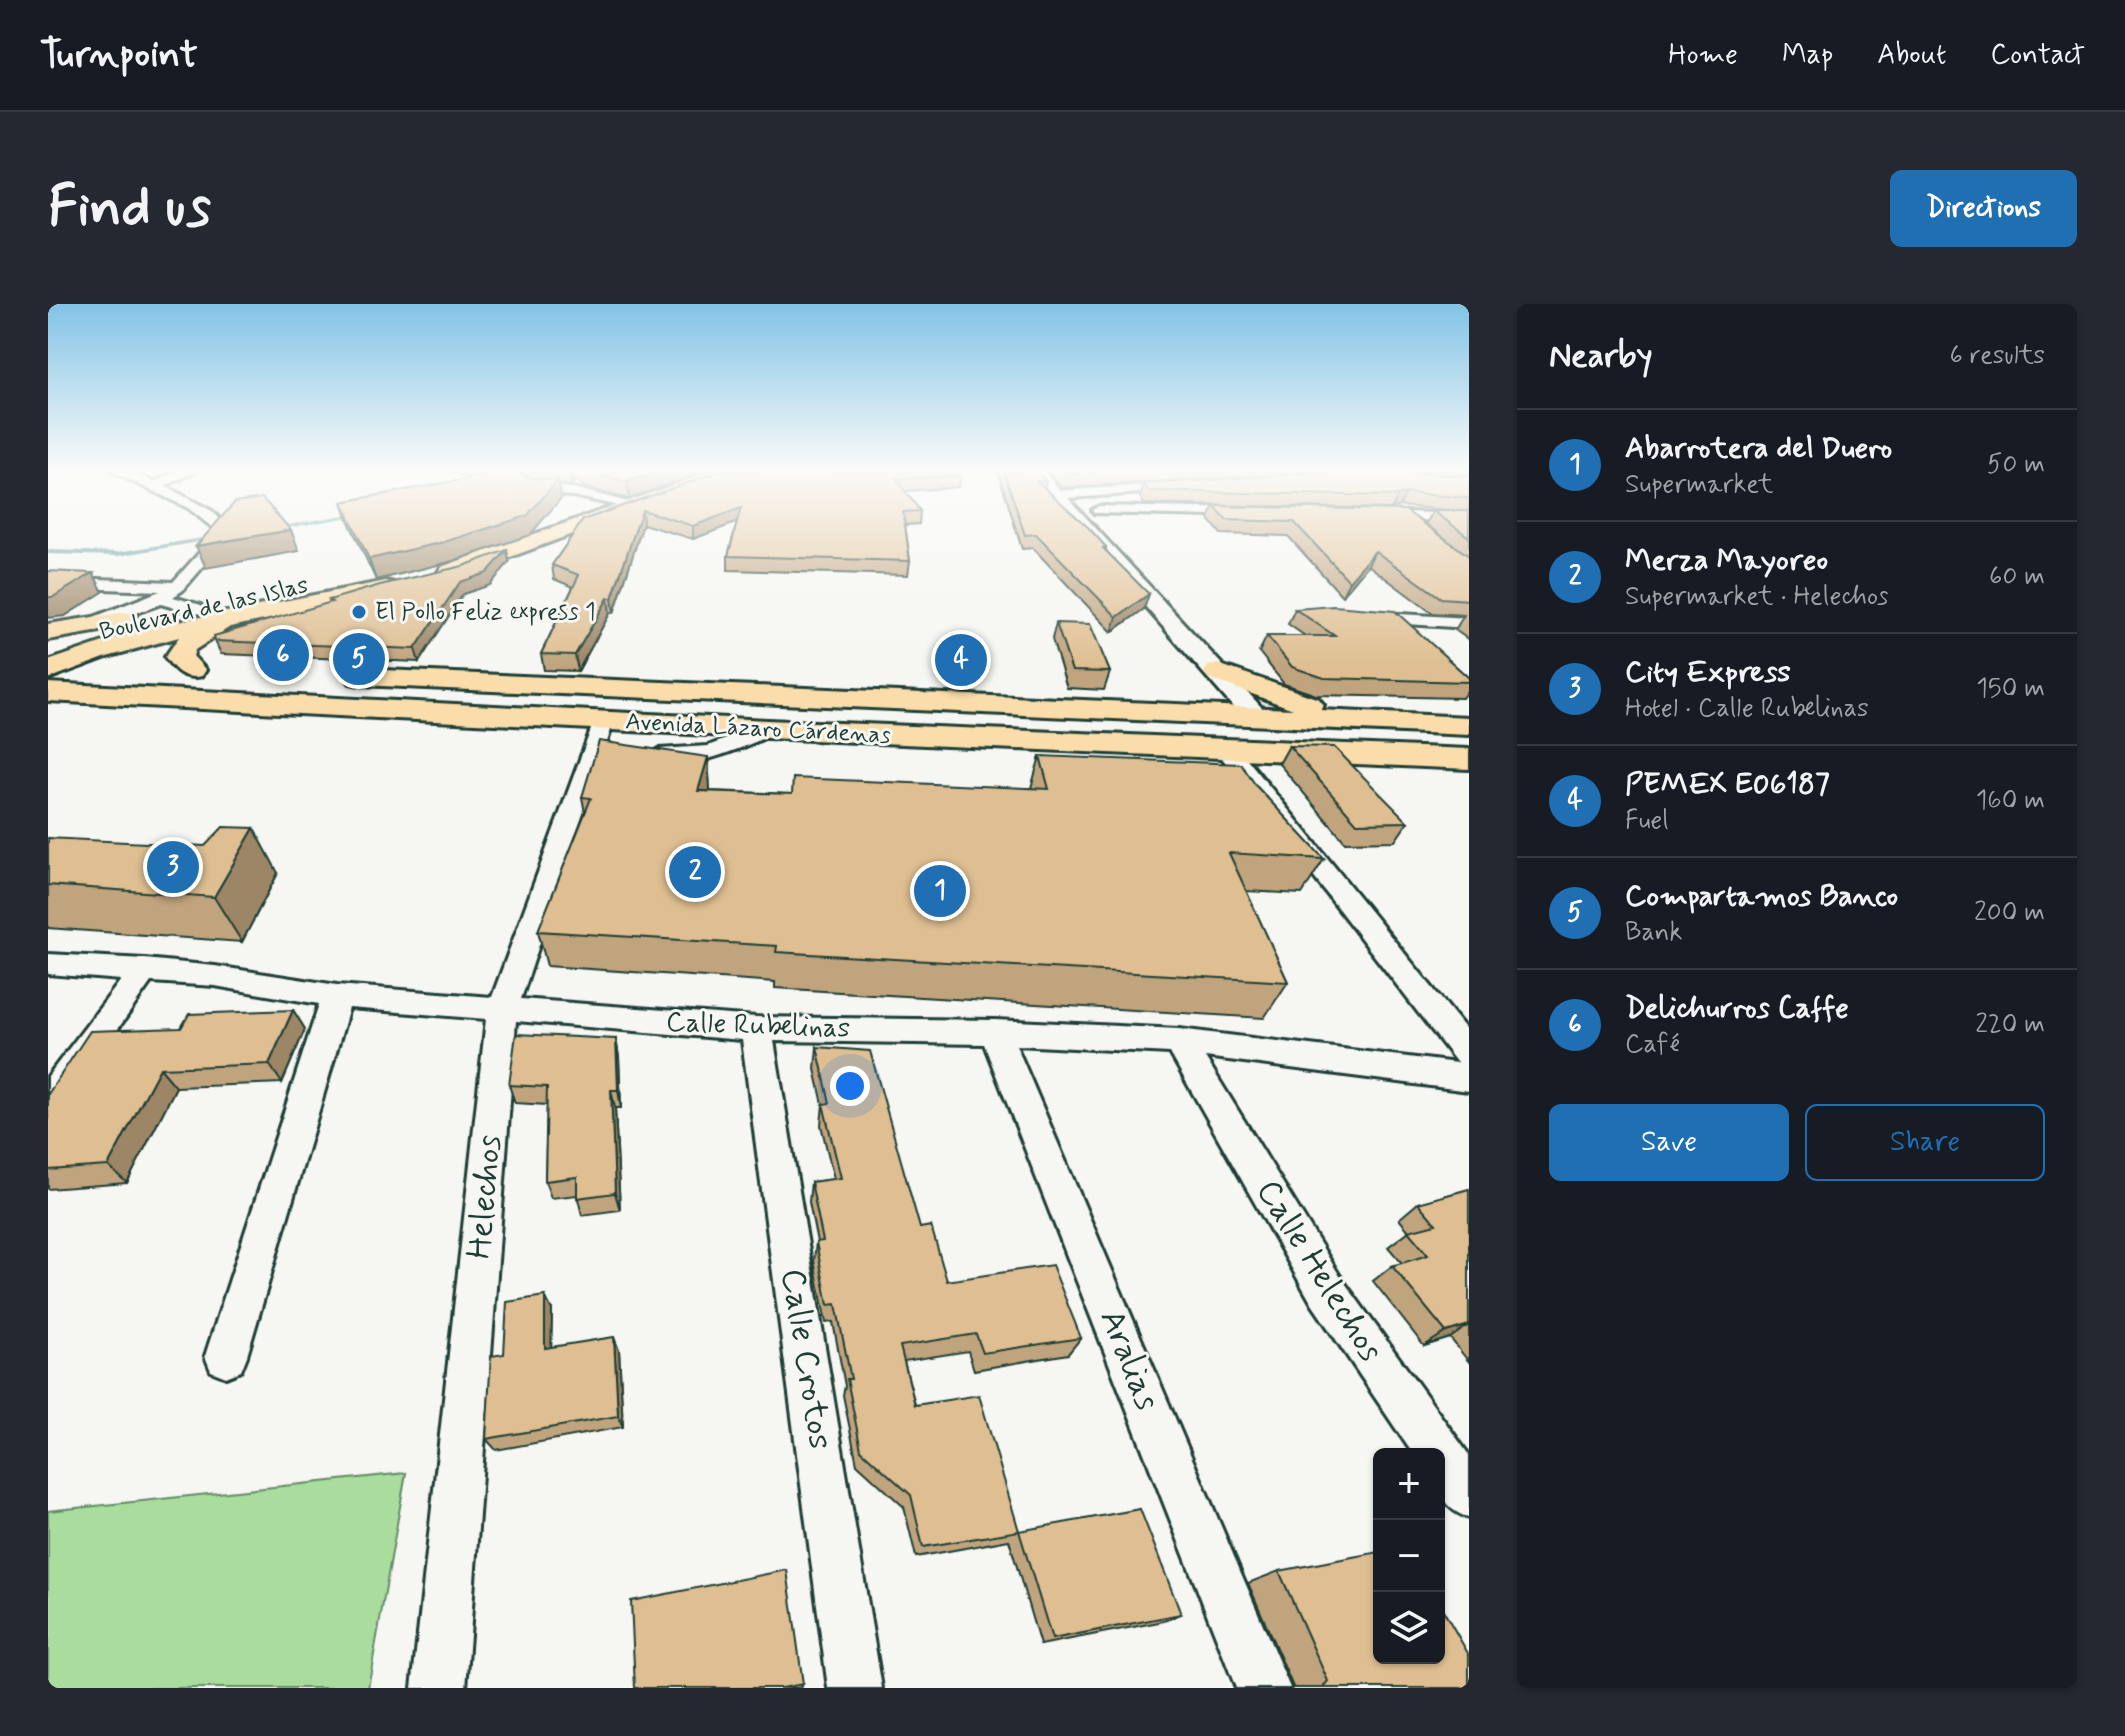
<!DOCTYPE html>
<meta charset="utf-8">
<style>
body{margin:0;font-family:Mynerve,sans-serif;background:#242831;color:#f1f3f6}
.controls{position:absolute;right:24px;bottom:24px;display:grid;overflow:hidden;border-radius:12px;box-shadow:0 2px 6px #0004}
.controls button{width:72px;height:72px;display:grid;place-items:center;padding:0;border:0;border-bottom:2px solid #363941;background:#171b24;color:#f1f3f6;font:40px sans-serif}
.you{position:absolute;left:802px;top:782px;width:28px;height:28px;margin:-20px;border:6px solid #fff;border-radius:50%;background:#1a73e8;box-shadow:0 0 0 12px #1a73e833}
.badge{display:grid;place-items:center;width:52px;height:52px;border-radius:50%;background:#1f6fb2;color:#fff;font-size:26px;font-weight:700}
.pin{position:absolute;translate:-50% -50%;border:4px solid #fff;box-shadow:0 2px 8px #0006}
.list{margin:0;padding:0;list-style:none}
h2{display:flex;justify-content:space-between;align-items:center;height:104px;margin:0;padding:0 32px;font-size:34px}
h2 small{font-size:26px;font-weight:400;color:#9ea1a6}
.list li{display:grid;grid-template-columns:52px 1fr auto;gap:24px;align-items:center;box-sizing:border-box;height:112px;padding:0 32px;border-top:2px solid #363941}
.list b{display:block;font-size:30px;white-space:nowrap}
.list p{margin:0;font-size:26px;white-space:nowrap;color:#9ea1a6}
.list em{font-size:26px;font-style:normal;color:#9ea1a6}
.actions{display:flex;gap:16px;padding:24px 32px}
.actions a{flex:1;padding:18px 0;border:2px solid #1f6fb2;border-radius:12px;text-align:center;font-size:28px;color:#1f6fb2}
.actions .main{background:#1f6fb2;color:#fff}
.icon{flex:none;width:44px;height:44px;fill:none;stroke:currentColor;stroke-width:2;stroke-linecap:round;stroke-linejoin:round}
.map{position:relative;flex:none;width:1421px;height:1384px;overflow:hidden;border-radius:12px}
header{display:flex;align-items:center;gap:48px;box-sizing:border-box;height:112px;padding:0 40px;background:#171b24;border-bottom:2px solid #363941}
header strong{font-size:38px}
nav{display:flex;gap:44px;margin-inline-start:auto;font-size:28px}
.intro{display:flex;align-items:center;justify-content:space-between;box-sizing:border-box;height:192px;padding:0 48px}
h1{margin:0;font-size:56px}
.button{padding:20px 36px;border-radius:12px;background:#1f6fb2;color:#fff;font-size:28px;font-weight:700}
main{display:flex;gap:48px;padding:0 48px}
aside{flex:1;background:#171b24;border-radius:12px;box-shadow:0 2px 6px #0004}
.map>svg:first-child{display:block}
</style>
<header>
<strong>Turnpoint</strong>
<nav><a>Home</a><a>Map</a><a>About</a><a>Contact</a></nav>
</header>
<div class="intro"><h1>Find us</h1><a class="button">Directions</a></div>
<main>
<div class="map">
<svg width="1421" height="1384" viewBox="0 0 1421 1384">
<rect width="100%" height="100%" fill="#f6f6f2"/>
<filter id="ink" filterUnits="userSpaceOnUse"><feTurbulence type="fractalNoise" baseFrequency=".0125" numOctaves="2"/><feDisplacementMap in="SourceGraphic" scale="16" xChannelSelector="R" yChannelSelector="G"/><feConvolveMatrix kernelMatrix="1 2 1 2 8 2 1 2 1" color-interpolation-filters="sRGB"/></filter>
<g filter="url(#ink)">
<polygon fill="#aadc9d" stroke="#648c68" stroke-width="2" points="358,1169 320,1384 0,1384 0,1207"/>
<g fill="none" stroke-linecap="round" stroke-linejoin="round">
<g fill="#5f9b9c" fill-rule="evenodd">
<polygon points="648,172 650,174 625,180 623,179"/>
<polygon points="312,208 314,211 226,226 223,224"/>
<polygon points="166,232 168,235 70,252 0,250 0,246 70,248"/>
</g>
<g stroke="#1f3d34" stroke-width="6">
<g id="minor">
<polygon points="63,167 81,167 106,178 130,167 148,167 117,182 164,207 185,228 135,286 125,293 153,301 155,305 153,309 147,310 113,300 39,327 30,322 33,318 112,287 0,283 0,273 125,278 170,228 140,204"/>
<polygon points="475,173 489,181 525,184 596,202 589,206 525,192 486,189 471,180 471,174"/>
<polygon points="1133,179 1139,183 1138,186 1007,195 1000,191 1007,187"/>
<polygon points="1051,202 1203,205 1210,209 1203,213 1046,209 1044,206"/>
<polygon points="1327,207 1421,210 1421,218 1322,214 1322,208"/>
<polygon points="1317,308 1421,314 1421,324 1311,317 1308,313"/>
<path d="M556 411 566 417 473 695 708 713 947 716 1131 725 1409 759 1171 450 1168 445 1179 439 1187 440 1421 729V787L1157 753 1292 972 1421 1151V1214C1387 1201 1391 1182 1391 1150H1365L1264 1000 1122 749 968 741 1242 1384H1188L936 740 726 737 834 1384H780L694 736 468 717 418 1384H364L438 715 301 704 199 1052 193 1067 178 1073 163 1067 157 1052 271 700 167 682 103 678 12 807 0 811V772L73 676 0 670V650L97 655 167 662 289 681 444 693 546 417Z"/>
<path d="M719 419 729 425 726 429C703 441 621 477 600 452L611 445 660 442Z"/>
</g>
</g>
<g stroke="#1f3d34" stroke-width="6">
<polygon id="tertiary" points="979,167 995,167 1217,407 1221,413 1217,419 1199,419"/>
</g>
<g stroke="#1f3d34" stroke-width="6">
<g id="primary">
<polygon points="1170,360 1271,395 1276,401 1272,406 1421,413 1421,431 312,381 302,379 298,373 302,367 312,365 1245,405 1160,374 1156,368 1160,362"/>
<polygon points="0,379 719,416 1421,445 1421,465 719,434 0,397"/>
</g>
</g>
<g stroke="#1f3d34" stroke-width="6">
<g id="trunk">
<polygon points="665,167 693,167 409,273 393,273 390,268 393,263"/>
<path d="M338 277 346 279 350 284 346 289 182 323 147 346 145 352 158 366 154 372C136 376 127 367 117 353L131 333 59 353 0 375V357L96 324Z"/>
<polygon points="78,308 87,311 91,316 87,321 0,336 0,320"/>
</g>
</g>
<use href="#minor" fill="#f6f6f2" fill-rule="evenodd"/>
<use href="#tertiary" fill="#f6f6f2" fill-rule="evenodd"/>
<use href="#primary" fill="#faddab" fill-rule="evenodd"/>
<use href="#trunk" fill="#faddab" fill-rule="evenodd"/>
</g>
<g fill="#c0a47e" stroke="#1f3d34" stroke-width="2">
<polygon points="396,167 470,167 477,173 482,173 473,167 656,167 581,195 538,184 527,176 524,181 511,180 513,194 482,231 401,258 328,276 300,216 294,198 426,174"/>
<polygon points="673,167 912,171 910,183 857,187 872,207 871,220 857,221 862,257 860,271 680,266 680,252 689,218 645,235 595,220 566,309 562,309 530,367 496,366 493,350 525,283 506,275 504,261 535,216"/>
<polygon points="950,167 989,167 996,184 1058,243 1058,246 1096,305 1064,328 985,244 974,245"/>
<polygon points="1000,167 1280,167 1014,184"/>
<polygon points="1338,167 1421,167 1421,171"/>
<polygon points="1421,172 1421,336 1407,326 1416,311 1384,309 1320,261 1294,292 1240,232 1173,230 1161,215 1166,202 1398,235 1378,220 1385,207 1413,207 1351,202 1343,205 1096,200 1092,193 1096,180"/>
<polygon points="461,258 442,281 415,290 371,358 173,350 167,337 282,299 281,296"/>
<polygon points="1247,305 1421,374 1421,384 1414,394 1268,391 1236,380 1211,348 1219,332 1257,332 1240,320"/>
<polygon points="1008,319 1062,368 1056,386 1019,384 1004,335"/>
<polygon points="1241,442 1360,518 1347,537 1297,538 1231,460"/>
<polygon points="992,452 1209,483 1276,555 1254,590 1198,587 1240,678 1216,714 727,684 727,678 499,662 490,627 537,509 534,493 660,453 662,487 744,490 983,484"/>
<polygon points="0,534 230,569 194,638 0,624"/>
<polygon points="245,706 257,725 234,779 128,783 79,879 0,885 0,790 133,724"/>
<polygon points="568,735 571,753 573,804 567,804 572,906 534,911 529,891 503,894 497,877 499,801 467,799 461,781"/>
<polygon points="769,743 872,924 899,977 1033,1034 1020,1050 926,1066 920,1047 856,1057 867,1101 971,1227 1133,1310 1116,1317 992,1341 961,1236 868,1253 856,1203 809,1160 795,1091 797,1082 785,1018 778,1019 766,957 768,938 769,938 761,898 763,878 786,875 773,821 775,800 767,765"/>
<polygon points="1421,885 1421,1058 1402,1034 1376,1042 1325,977 1344,962 1354,959 1340,943 1361,927 1351,915 1370,899"/>
<polygon points="504,1006 503,1043 571,1046 575,1123 448,1146 438,1135 456,1050"/>
<polygon points="1231,1267 1421,1384 1244,1384 1245,1383 1200,1279"/>
<polygon points="755,1380 753,1383 750,1384 587,1384"/>
</g>
<g fill="#9c8666" stroke="#1f3d34" stroke-width="2">
<polygon points="522,167 526,167 527,176 524,181"/>
<polygon points="609,167 656,167 581,195 579,178"/>
<polygon points="510,176 513,194 482,231 401,258 328,276 321,255"/>
<polygon points="989,177 998,177 995,190"/>
<polygon points="1358,189 1351,202 1343,205 1350,192"/>
<polygon points="693,204 693,217 645,235 645,222"/>
<polygon points="594,206 595,220 566,309 564,294"/>
<polygon points="243,226 251,247 158,264 148,242"/>
<polygon points="459,246 461,258 442,281 415,290 371,358 367,345 412,278"/>
<polygon points="1327,247 1320,261 1294,292 1301,277"/>
<polygon points="45,269 55,288 17,312 0,314 0,293"/>
<polygon points="1101,290 1096,305 1064,328 1069,313"/>
<polygon points="560,294 562,309 530,367 527,351"/>
<polygon points="660,453 662,487 650,487"/>
<polygon points="206,524 230,569 194,638 166,593"/>
<polygon points="245,706 257,725 234,779 221,760"/>
<polygon points="568,735 571,753 573,804 570,786"/>
<polygon points="112,764 128,783 79,879 60,862"/>
<polygon points="563,786 567,804 572,906 567,889"/>
<polygon points="497,992 504,1006 503,1057 497,1044"/>
<polygon points="1421,1021 1402,1034 1376,1042 1398,1028"/>
<polygon points="566,1033 571,1046 575,1123 570,1112"/>
</g>
<g fill="#dfbf92" stroke="#1f3d34" stroke-width="2">
<polygon points="461,167 470,167 477,173 510,176 479,212 396,238 321,255 294,198"/>
<polygon points="536,167 609,167 579,178"/>
<polygon points="673,167 911,167 912,171 848,175 872,207 855,208 862,257 680,252 693,204 645,222 594,206 564,294 560,294 527,351 493,350 531,271 504,261 535,216"/>
<polygon points="956,167 989,167 998,177 989,177 1040,223 1058,243 1055,244 1101,290 1069,313 988,230 977,231"/>
<polygon points="1014,167 1074,167 1017,171"/>
<polygon points="1308,167 1421,172 1421,194 1358,189 1350,192 1100,187 1096,180"/>
<polygon points="214,194 243,226 148,242 187,198"/>
<polygon points="1166,202 1357,206 1421,252 1421,296 1393,294 1327,247 1301,277 1246,218 1178,216"/>
<polygon points="1385,207 1421,207 1421,233"/>
<polygon points="459,246 439,269 412,278 367,345 167,337 166,332 284,298 281,296 332,281 415,262"/>
<polygon points="0,267 45,269 5,293 0,293"/>
<polygon points="1286,302 1347,307 1421,374 1421,378 1276,374 1244,363 1219,332 1287,332 1247,305"/>
<polygon points="1008,319 1042,320 1062,368 1024,367"/>
<polygon points="551,437 660,453 650,487 744,490 745,474 1001,485 992,452 1193,460 1209,483 1276,555 1181,549 1240,678 728,648 729,642 490,627 543,494 534,493"/>
<polygon points="1241,442 1286,443 1360,518 1309,519"/>
<polygon points="175,523 206,524 166,593 0,581 0,534 157,542"/>
<polygon points="245,706 221,760 112,764 60,862 0,866 0,790 42,727 133,724 141,710"/>
<polygon points="468,730 568,735 570,786 563,786 567,889 529,894 529,873 497,877 499,783 461,781"/>
<polygon points="769,743 822,747 872,924 883,922 899,977 1004,961 1033,1034 935,1049 928,1030 852,1042 867,1101 931,1091 971,1227 875,1243 863,1191 813,1146 799,1075 803,1075 788,1000 780,1001 768,938 775,937 763,878 793,874 775,800 782,799"/>
<polygon points="1421,885 1421,1021 1398,1028 1344,962 1380,951 1360,927 1388,920 1370,899"/>
<polygon points="497,992 497,1044 566,1033 570,1112 438,1135 443,1052 456,1050 459,998"/>
<polygon points="1092,1205 1133,1310 1004,1335 971,1227"/>
<polygon points="1331,1248 1331,1354 1391,1354 1391,1299 1421,1351 1421,1384 1277,1384 1276,1382 1280,1377 1231,1267"/>
<polygon points="739,1266 755,1380 734,1384 587,1384 583,1297"/>
</g>
</g>
<linearGradient id="sky" x2="0" y2="1"><stop stop-color="#82c3e6"/><stop offset="0.46" stop-color="#fbfbf9"/><stop offset="1" stop-color="#fbfbf9" stop-opacity="0"/></linearGradient>
<rect width="1421" height="361" fill="url(#sky)"/>
<circle fill="#1f6fb2" stroke="#f6f6f2" stroke-width="3" cx="311" cy="308" r="8"/>
<g text-anchor="middle" dominant-baseline="central" stroke-width="6" stroke-linejoin="round" paint-order="stroke">
<g font-size="24" fill="#1f3d34" stroke="#f6f6f2">
<text transform="translate(156 305) rotate(-13)">Boulevard de las Islas</text>
<text transform="translate(710 425) rotate(3)">Avenida Lázaro Cárdenas</text>
</g>
<g font-size="24" fill="#1f3d34" stroke="#f6f6f2" text-anchor="start">
<text x="327" y="308">El Pollo Feliz express 1</text>
</g>
<g font-size="28" fill="#1f3d34" stroke="#f6f6f2">
<text transform="translate(710 722) rotate(2)">Calle Rubelinas</text>
</g>
<g font-size="34" fill="#1f3d34" stroke="#f6f6f2">
<text transform="translate(437 893) rotate(-85)">Helechos</text>
<text transform="translate(1271 967) rotate(58)">Calle Helechos</text>
<text transform="translate(758 1055) rotate(81)">Calle Crotos</text>
<text transform="translate(1081 1056) rotate(68)">Aralias</text>
</g>
</g>
</svg>
<div class="controls">
<button>+</button>
<button>−</button>
<button><svg class="icon" aria-label="layers" viewBox="0 0 24 24"><path d="M12 4l9 5-9 5-9-5zM3 14l9 5 9-5"/></svg></button>
</div>
<div class="you"></div>
<div class="pin badge" style="left:892px;top:587px">1</div>
<div class="pin badge" style="left:647px;top:568px">2</div>
<div class="pin badge" style="left:125px;top:563px">3</div>
<div class="pin badge" style="left:913px;top:356px">4</div>
<div class="pin badge" style="left:311px;top:355px">5</div>
<div class="pin badge" style="left:235px;top:351px">6</div>
</div>
<aside>
<h2>Nearby<small>6 results</small></h2>
<ul class="list">
<li><span class="badge">1</span><div><b>Abarrotera del Duero</b><p>Supermarket</p></div><em>50 m</em></li>
<li><span class="badge">2</span><div><b>Merza Mayoreo</b><p>Supermarket · Helechos</p></div><em>60 m</em></li>
<li><span class="badge">3</span><div><b>City Express</b><p>Hotel · Calle Rubelinas</p></div><em>150 m</em></li>
<li><span class="badge">4</span><div><b>PEMEX E06187</b><p>Fuel</p></div><em>160 m</em></li>
<li><span class="badge">5</span><div><b>Compartamos Banco</b><p>Bank</p></div><em>200 m</em></li>
<li><span class="badge">6</span><div><b>Delichurros Caffe</b><p>Café</p></div><em>220 m</em></li>
</ul>
<div class="actions"><a class="main">Save</a><a>Share</a></div>
</aside>
</main>
